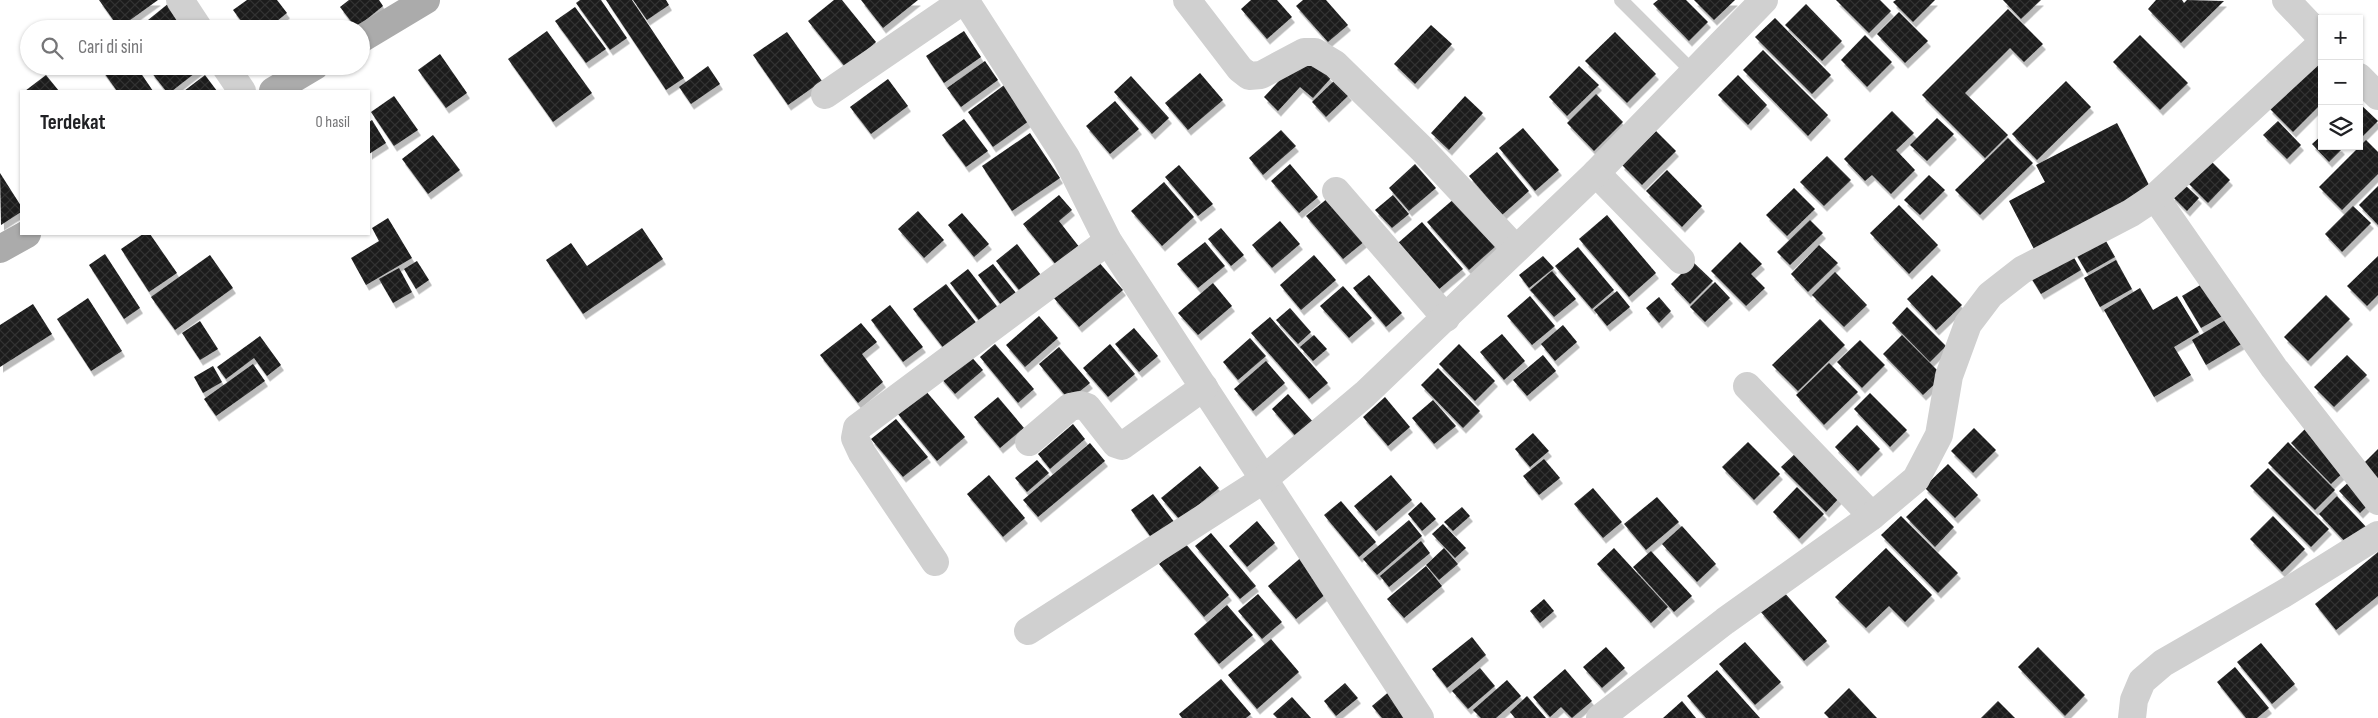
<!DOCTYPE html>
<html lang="id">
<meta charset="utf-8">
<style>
body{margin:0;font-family:"Sofia Sans Condensed",sans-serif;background:#f2f2f2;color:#202124}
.controls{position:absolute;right:15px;top:15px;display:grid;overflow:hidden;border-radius:0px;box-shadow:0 1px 4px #0004}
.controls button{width:45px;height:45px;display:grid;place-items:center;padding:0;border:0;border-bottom:1px solid #e0e0e0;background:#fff;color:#202124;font:25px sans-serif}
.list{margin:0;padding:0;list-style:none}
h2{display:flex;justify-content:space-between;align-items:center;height:65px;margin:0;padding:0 20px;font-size:21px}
h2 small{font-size:16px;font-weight:400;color:#757577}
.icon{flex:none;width:28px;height:28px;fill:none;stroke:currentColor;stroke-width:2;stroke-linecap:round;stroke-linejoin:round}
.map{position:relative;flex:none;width:2378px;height:718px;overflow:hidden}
.search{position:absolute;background:#fff;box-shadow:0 1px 4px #0004;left:20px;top:20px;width:350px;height:55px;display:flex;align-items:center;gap:12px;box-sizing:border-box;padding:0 18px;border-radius:28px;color:#757577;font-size:19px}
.panel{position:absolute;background:#fff;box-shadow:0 1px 4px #0004;left:20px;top:90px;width:350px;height:145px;border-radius:0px}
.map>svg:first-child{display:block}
</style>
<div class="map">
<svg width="2378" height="718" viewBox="0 0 2378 718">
<defs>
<pattern id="building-cross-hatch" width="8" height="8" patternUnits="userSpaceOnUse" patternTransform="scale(1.25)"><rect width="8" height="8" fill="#1a1a1a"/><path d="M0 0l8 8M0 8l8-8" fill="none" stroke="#333"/></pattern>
<filter id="shadow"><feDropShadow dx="3" dy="5.5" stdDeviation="0" flood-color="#0004"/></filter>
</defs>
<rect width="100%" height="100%" fill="#fff"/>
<g fill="url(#building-cross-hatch)" filter="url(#shadow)">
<polygon points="99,0 158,0 119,28"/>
<polygon points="247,0 277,0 287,13 267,29 247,29 233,10"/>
<polygon points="349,0 379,0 383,6 356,28 340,7"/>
<polygon points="580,0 601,0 627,38 610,50 576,3"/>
<polygon points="606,0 632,0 684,78 666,90"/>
<polygon points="633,0 666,0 669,5 647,20"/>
<polygon points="834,0 842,0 876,42 846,68 808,21"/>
<polygon points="861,0 918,0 883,28"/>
<polygon points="1251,0 1277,0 1292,17 1267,39 1241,9"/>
<polygon points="1303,0 1326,0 1348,25 1328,42 1296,6"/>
<polygon points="1658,0 1686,0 1708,22 1689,41 1653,4"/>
<polygon points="1694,0 1735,0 1714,20"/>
<polygon points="1836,0 1880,0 1891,11 1869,33"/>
<polygon points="1896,0 1935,0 1913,22 1893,2"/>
<polygon points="2003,0 2041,0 2021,19"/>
<polygon points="2156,0 2182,0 2184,3 2187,0 2224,1 2181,43 2148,9"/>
<polygon points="169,3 186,25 180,29 137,29"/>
<polygon points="1806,4 1842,41 1822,61 1785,25"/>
<polygon points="575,7 606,49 586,63 555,21"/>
<polygon points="2008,9 2043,44 2024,62 2010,48 1965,93 2008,135 1985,158 1922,95"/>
<polygon points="1899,12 1928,41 1905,63 1877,34"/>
<polygon points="1775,18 1831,75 1812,94 1755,37"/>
<polygon points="294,20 300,29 282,29"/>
<polygon points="1431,25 1452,44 1415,84 1394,64"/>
<polygon points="547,31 592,93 553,122 508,59"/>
<polygon points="964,31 981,57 944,83 926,56"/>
<polygon points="787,32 822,81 788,105 753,55"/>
<polygon points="1615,32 1656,74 1627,103 1585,61"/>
<polygon points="1865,35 1892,62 1867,87 1841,60"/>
<polygon points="2140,35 2188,83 2160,110 2113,62"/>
<polygon points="1763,50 1828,115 1808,136 1743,70"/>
<polygon points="1305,53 1331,78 1313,98 1300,87 1278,111 1264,97"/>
<polygon points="440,54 467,93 446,108 418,70"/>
<polygon points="2322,56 2322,103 2293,132 2269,108"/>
<polygon points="985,61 998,80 961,107 947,88"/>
<polygon points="107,66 136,66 153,91 117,91 102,70"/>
<polygon points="159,66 204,66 172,91 166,91 151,72"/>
<polygon points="708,66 720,84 691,104 679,87"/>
<polygon points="1579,66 1599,85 1567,116 1549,97"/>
<polygon points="1200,73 1223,100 1188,130 1165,103"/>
<polygon points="46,75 59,91 25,91"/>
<polygon points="205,75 217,91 184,91"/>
<polygon points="1738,75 1767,105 1748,125 1718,95"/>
<polygon points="1131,76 1169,118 1152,134 1114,92"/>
<polygon points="888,79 908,106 871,134 850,107"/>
<polygon points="1335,80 1349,95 1326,117 1312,102"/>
<polygon points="2066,81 2091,107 2037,160 2012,134"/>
<polygon points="1007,83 1033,118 993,147 968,112"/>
<polygon points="1596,94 1623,122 1594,151 1567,123"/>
<polygon points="394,96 418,130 394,146 371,112"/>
<polygon points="1465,96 1483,113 1449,150 1431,133"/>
<polygon points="1115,101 1139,129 1110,154 1086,126"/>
<polygon points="2359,103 2378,121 2359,140"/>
<polygon points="1892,111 1914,133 1896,150 1915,170 1891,194 1872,175 1865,181 1844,159"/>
<polygon points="1937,118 1954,134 1927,161 1910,145"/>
<polygon points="964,119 988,151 966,167 942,135"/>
<polygon points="372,120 386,143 369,154 369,122"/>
<polygon points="2278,121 2301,145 2287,159 2263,135"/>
<polygon points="2117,123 2151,189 2034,249 2009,201 2045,182 2036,165"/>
<polygon points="1523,128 1559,170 1535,191 1499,148"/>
<polygon points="1281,130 1296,146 1263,175 1249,158"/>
<polygon points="1656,131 1676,151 1642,185 1621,164"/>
<polygon points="1030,133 1060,178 1012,211 982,166"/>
<polygon points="433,135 460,170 428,194 402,159"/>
<polygon points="2322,135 2322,146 2339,146 2342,149 2329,162 2312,144"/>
<polygon points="2008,138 2033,163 1980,215 1955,190"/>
<polygon points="2366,140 2378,152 2378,174 2342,210 2319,187"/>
<polygon points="1497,152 1529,191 1502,215 1469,176"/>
<polygon points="1827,156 1851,180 1824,206 1800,182"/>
<polygon points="2211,161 2230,180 2208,203 2188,183"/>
<polygon points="1290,164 1318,197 1299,213 1271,181"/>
<polygon points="1415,164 1436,188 1409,211 1389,188"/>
<polygon points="1179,165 1213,204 1198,216 1165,177"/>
<polygon points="1667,170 1702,206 1682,227 1646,191"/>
<polygon points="0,173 21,206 21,212 1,225"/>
<polygon points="1929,175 1945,190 1920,215 1904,200"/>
<polygon points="1164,182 1194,217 1162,246 1131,211"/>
<polygon points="2183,183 2199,198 2187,211 2171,195"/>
<polygon points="2378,186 2378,225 2359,205"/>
<polygon points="1794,188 1815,209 1787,236 1766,215"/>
<polygon points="1059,195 1072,210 1059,221 1080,248 1057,266 1023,224"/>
<polygon points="1393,195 1409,214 1392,228 1375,210"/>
<polygon points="1328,198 1365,241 1343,259 1306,216"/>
<polygon points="1455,198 1497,245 1469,270 1427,222"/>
<polygon points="1899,205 1938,245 1909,274 1870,233"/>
<polygon points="2353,206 2371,223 2342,252 2325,234"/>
<polygon points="918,211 944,240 924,258 898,229"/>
<polygon points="962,213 989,244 974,257 948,225"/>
<polygon points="1607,215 1656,273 1629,297 1579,239"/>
<polygon points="388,218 412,258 366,285 351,258 379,241 372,228"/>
<polygon points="1810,220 1823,233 1790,265 1777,252"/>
<polygon points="1280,221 1300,244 1272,268 1252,245"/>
<polygon points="1422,222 1463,269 1438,290 1398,243"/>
<polygon points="642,228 663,259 583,314 546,260 571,243 587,266"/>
<polygon points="1221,228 1244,255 1231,266 1208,239"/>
<polygon points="143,234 150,234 177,273 149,292 121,249"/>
<polygon points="2102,234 2115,257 2087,273 2074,251"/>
<polygon points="1205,242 1225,266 1198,288 1177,264"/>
<polygon points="1740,242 1762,264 1751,274 1765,288 1746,306 1711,271"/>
<polygon points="1017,244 1044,279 1023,295 996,261"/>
<polygon points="1819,245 1838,263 1808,292 1791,274"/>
<polygon points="1578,247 1614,290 1592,309 1555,266"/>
<polygon points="2069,249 2081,270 2041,294 2028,273"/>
<polygon points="105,254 140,308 124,319 89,265"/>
<polygon points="210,255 233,288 175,330 151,297"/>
<polygon points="1314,255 1336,280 1301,310 1280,285"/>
<polygon points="1543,256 1554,268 1529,288 1519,275"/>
<polygon points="2378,256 2378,295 2367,306 2347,286"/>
<polygon points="1097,260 1123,290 1079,327 1053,297"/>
<polygon points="2116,260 2132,289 2100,307 2084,278"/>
<polygon points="417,261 429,280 416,289 404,269"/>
<polygon points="1693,262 1713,281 1690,304 1671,284"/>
<polygon points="993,264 1020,298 1005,310 978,275"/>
<polygon points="399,268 412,292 393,303 379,279"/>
<polygon points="968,269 1003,314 985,328 950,283"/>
<polygon points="1552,271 1576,299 1554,317 1530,290"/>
<polygon points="1835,272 1867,305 1844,327 1812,295"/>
<polygon points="1369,275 1402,313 1386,327 1353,288"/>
<polygon points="1932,275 1962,305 1936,330 1907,299"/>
<polygon points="2207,281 2226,314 2201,328 2182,296"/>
<polygon points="1715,282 1730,298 1705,322 1690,307"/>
<polygon points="1213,283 1232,306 1198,335 1178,313"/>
<polygon points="946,284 978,325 945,350 913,309"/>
<polygon points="1343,286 1372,318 1349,338 1320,306"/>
<polygon points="2140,288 2153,310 2177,296 2199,332 2174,347 2191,375 2154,397 2104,310"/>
<polygon points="1617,291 1630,307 1607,326 1594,310"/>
<polygon points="2326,295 2350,319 2308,361 2284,337"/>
<polygon points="1530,296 1555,326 1532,345 1507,316"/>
<polygon points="1659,297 1671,311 1659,323 1646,308"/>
<polygon points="88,298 122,351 91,371 57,319"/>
<polygon points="33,304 52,334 0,367 0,325"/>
<polygon points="890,305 923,347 903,362 871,320"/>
<polygon points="1907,307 1946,346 1930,362 1892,323"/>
<polygon points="1290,308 1311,332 1298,344 1276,320"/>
<polygon points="2234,315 2248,340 2206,365 2192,340"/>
<polygon points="1039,316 1058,338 1025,367 1006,345"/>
<polygon points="1270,317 1328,383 1309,399 1251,333"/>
<polygon points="1820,319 1845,345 1798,391 1772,365"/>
<polygon points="200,321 218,349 200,360 182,333"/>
<polygon points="861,323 877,342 862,354 883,382 858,403 820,355"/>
<polygon points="1563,325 1577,342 1555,361 1541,344"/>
<polygon points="1134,328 1158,356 1139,372 1115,344"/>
<polygon points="1502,334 1525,361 1504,380 1480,352"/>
<polygon points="1314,335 1327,349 1313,361 1300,347"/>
<polygon points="1902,335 1943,376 1923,395 1883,354"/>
<polygon points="260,336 281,365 267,376 254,358 226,379 217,367"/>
<polygon points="1250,338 1266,356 1238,380 1223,362"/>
<polygon points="1860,340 1885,365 1862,388 1837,362"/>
<polygon points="995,344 1034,389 1018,403 980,357"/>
<polygon points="1110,344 1135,374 1108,397 1083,368"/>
<polygon points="1459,344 1495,381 1475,401 1439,364"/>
<polygon points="1059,347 1090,383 1069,400 1039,364"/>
<polygon points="968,353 983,370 955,394 940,377"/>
<polygon points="1543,355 1556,371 1527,396 1513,380"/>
<polygon points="2347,355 2367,375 2334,407 2314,387"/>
<polygon points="1266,361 1285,383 1253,411 1234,389"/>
<polygon points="1829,363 1858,392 1824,425 1796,395"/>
<polygon points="253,364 265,381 216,416 204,399"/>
<polygon points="213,366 222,382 203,393 194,377"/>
<polygon points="1438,368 1480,411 1463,428 1421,385"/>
<polygon points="925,390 965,437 937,461 897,413"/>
<polygon points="1870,393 1907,430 1890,447 1854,409"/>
<polygon points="1288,394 1315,424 1298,439 1272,409"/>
<polygon points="998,397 1024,428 1000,448 974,417"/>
<polygon points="1385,397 1410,427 1388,446 1363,417"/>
<polygon points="1433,400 1456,426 1434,444 1412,418"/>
<polygon points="896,419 928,457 903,477 871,439"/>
<polygon points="1073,424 1085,439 1050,469 1038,454"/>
<polygon points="1857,425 1880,449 1858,471 1835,447"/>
<polygon points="1974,428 1996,450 1973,473 1951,451"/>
<polygon points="2306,428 2347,469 2331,484 2291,443"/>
<polygon points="1533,433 1549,451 1530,467 1515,449"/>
<polygon points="1748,442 1780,474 1754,500 1722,467"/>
<polygon points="2288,442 2335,490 2315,510 2268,463"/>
<polygon points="1090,443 1105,461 1038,517 1023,500"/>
<polygon points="2378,449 2378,486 2360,467"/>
<polygon points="1797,452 1841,496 1826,512 1781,467"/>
<polygon points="1544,459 1560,478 1539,495 1523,476"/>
<polygon points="1037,460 1049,473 1027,492 1015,478"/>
<polygon points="1948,464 1978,495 1955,518 1924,487"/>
<polygon points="1200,466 1219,488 1180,520 1161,498"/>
<polygon points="2268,468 2329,529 2311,547 2250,486"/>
<polygon points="989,475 1025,518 1003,537 967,494"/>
<polygon points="1391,475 1412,500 1376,531 1354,506"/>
<polygon points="2353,478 2373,500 2360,513 2339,491"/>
<polygon points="1797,487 1824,514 1799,539 1773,512"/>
<polygon points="1593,488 1622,522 1603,538 1574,504"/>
<polygon points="1153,494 1175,523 1153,540 1131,510"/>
<polygon points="2337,496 2370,531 2351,548 2319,514"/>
<polygon points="1657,497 1679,522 1646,550 1624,524"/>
<polygon points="1926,498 1954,527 1935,547 1906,517"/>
<polygon points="1341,501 1376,542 1359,557 1324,515"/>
<polygon points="1421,502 1436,519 1422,531 1408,514"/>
<polygon points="1462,507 1470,516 1453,531 1444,522"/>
<polygon points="1901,516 1958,573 1938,593 1881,535"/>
<polygon points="2273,516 2305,549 2282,572 2250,539"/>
<polygon points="1409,520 1422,536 1377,575 1363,559"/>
<polygon points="1257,521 1275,543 1247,567 1229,546"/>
<polygon points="1443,524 1466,548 1455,558 1432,534"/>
<polygon points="1682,526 1716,564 1697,582 1662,544"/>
<polygon points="1211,533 1256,586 1240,599 1195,546"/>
<polygon points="1421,541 1430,553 1389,587 1380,576"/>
<polygon points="1184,542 1229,595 1204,617 1159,564"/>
<polygon points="1444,548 1458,564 1439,580 1426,565"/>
<polygon points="1614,548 1668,607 1651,623 1597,564"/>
<polygon points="1886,548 1932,595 1905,622 1889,606 1866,628 1835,597"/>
<polygon points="1651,551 1692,596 1674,612 1633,567"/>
<polygon points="2378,552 2378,596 2336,630 2315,604"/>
<polygon points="1304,555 1333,588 1296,619 1268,586"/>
<polygon points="1426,566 1442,586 1404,618 1387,599"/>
<polygon points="1783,591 1827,641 1804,661 1760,611"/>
<polygon points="1258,594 1282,622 1262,639 1238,611"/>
<polygon points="1544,599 1554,611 1540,623 1530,611"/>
<polygon points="1227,605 1253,635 1219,664 1194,634"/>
<polygon points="1472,637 1486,655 1447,688 1432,669"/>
<polygon points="1271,639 1299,672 1257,709 1228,675"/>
<polygon points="1745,642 1781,682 1755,705 1719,664"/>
<polygon points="2261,643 2295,684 2272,704 2237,662"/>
<polygon points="1606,647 1625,668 1602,688 1583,667"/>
<polygon points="2038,647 2085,695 2065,716 2018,667"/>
<polygon points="2235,667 2269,708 2257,718 2246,718 2217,682"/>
<polygon points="1480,668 1495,686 1468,709 1452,691"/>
<polygon points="1565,669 1592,701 1572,718 1561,707 1550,717 1533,697"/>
<polygon points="1717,670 1760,718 1706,718 1687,696"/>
<polygon points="1221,679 1251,714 1246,718 1182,718 1179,714"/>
<polygon points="1507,680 1521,696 1496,718 1481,718 1473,710"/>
<polygon points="1345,683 1358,698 1336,716 1324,701"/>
<polygon points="1849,688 1877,718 1829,718 1824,713"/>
<polygon points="1391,690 1414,718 1382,718 1372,706"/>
<polygon points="1527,696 1546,718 1515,718 1510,712"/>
<polygon points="1292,697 1311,718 1277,718 1273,714"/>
<polygon points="1682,701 1696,718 1663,718"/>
<polygon points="1998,701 2015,718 1981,718"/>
</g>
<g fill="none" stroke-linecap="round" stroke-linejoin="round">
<polyline stroke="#d0d0d0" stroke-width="14" points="1621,0 1693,72"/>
<g stroke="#d0d0d0" stroke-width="28">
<polyline points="180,0 199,29"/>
<polyline points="965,0 1066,157 1108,241 1420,718"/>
<polyline points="1187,0 1240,69 1249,76 1261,75 1304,52 1315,52 1335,64 1422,149 1515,248"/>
<polyline points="2286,0 2322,38"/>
<polyline points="225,66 242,91"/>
<polyline points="2359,77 2378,96"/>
<polyline points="825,95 964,0"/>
<polyline points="1596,173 1681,260"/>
<polyline points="1336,191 1446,318"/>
<polyline points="2155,197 2274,368 2378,501"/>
<polyline points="1747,386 1872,516"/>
<polyline points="1029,442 1070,407 1080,405 1087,407 1116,444 1122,446 1204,387"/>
<polyline points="935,562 862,453 855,438 857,428 1108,241"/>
<polyline points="1028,631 1263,480 1365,394 1596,173 1764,0"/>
<polyline points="1600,718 1725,621 1872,516 1916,479 1939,435 1949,376 1968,324 1990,295 2022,270 2131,213 2155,197 2322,43"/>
<polyline points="2132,718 2134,700 2142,681 2163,663 2283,594 2378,535"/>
</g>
<g stroke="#ababab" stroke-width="28">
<polyline points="361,39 426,0"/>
<polyline points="273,91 315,66"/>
<polyline points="0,249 27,234"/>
</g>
</g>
</svg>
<div class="controls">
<button>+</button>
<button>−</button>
<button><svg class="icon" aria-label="layers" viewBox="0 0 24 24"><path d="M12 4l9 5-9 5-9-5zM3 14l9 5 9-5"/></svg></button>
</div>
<div class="search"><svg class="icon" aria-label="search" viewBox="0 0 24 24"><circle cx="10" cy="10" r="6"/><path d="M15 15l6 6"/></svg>Cari di sini</div>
<section class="panel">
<h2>Terdekat<small>0 hasil</small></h2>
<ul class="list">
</ul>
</section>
</div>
